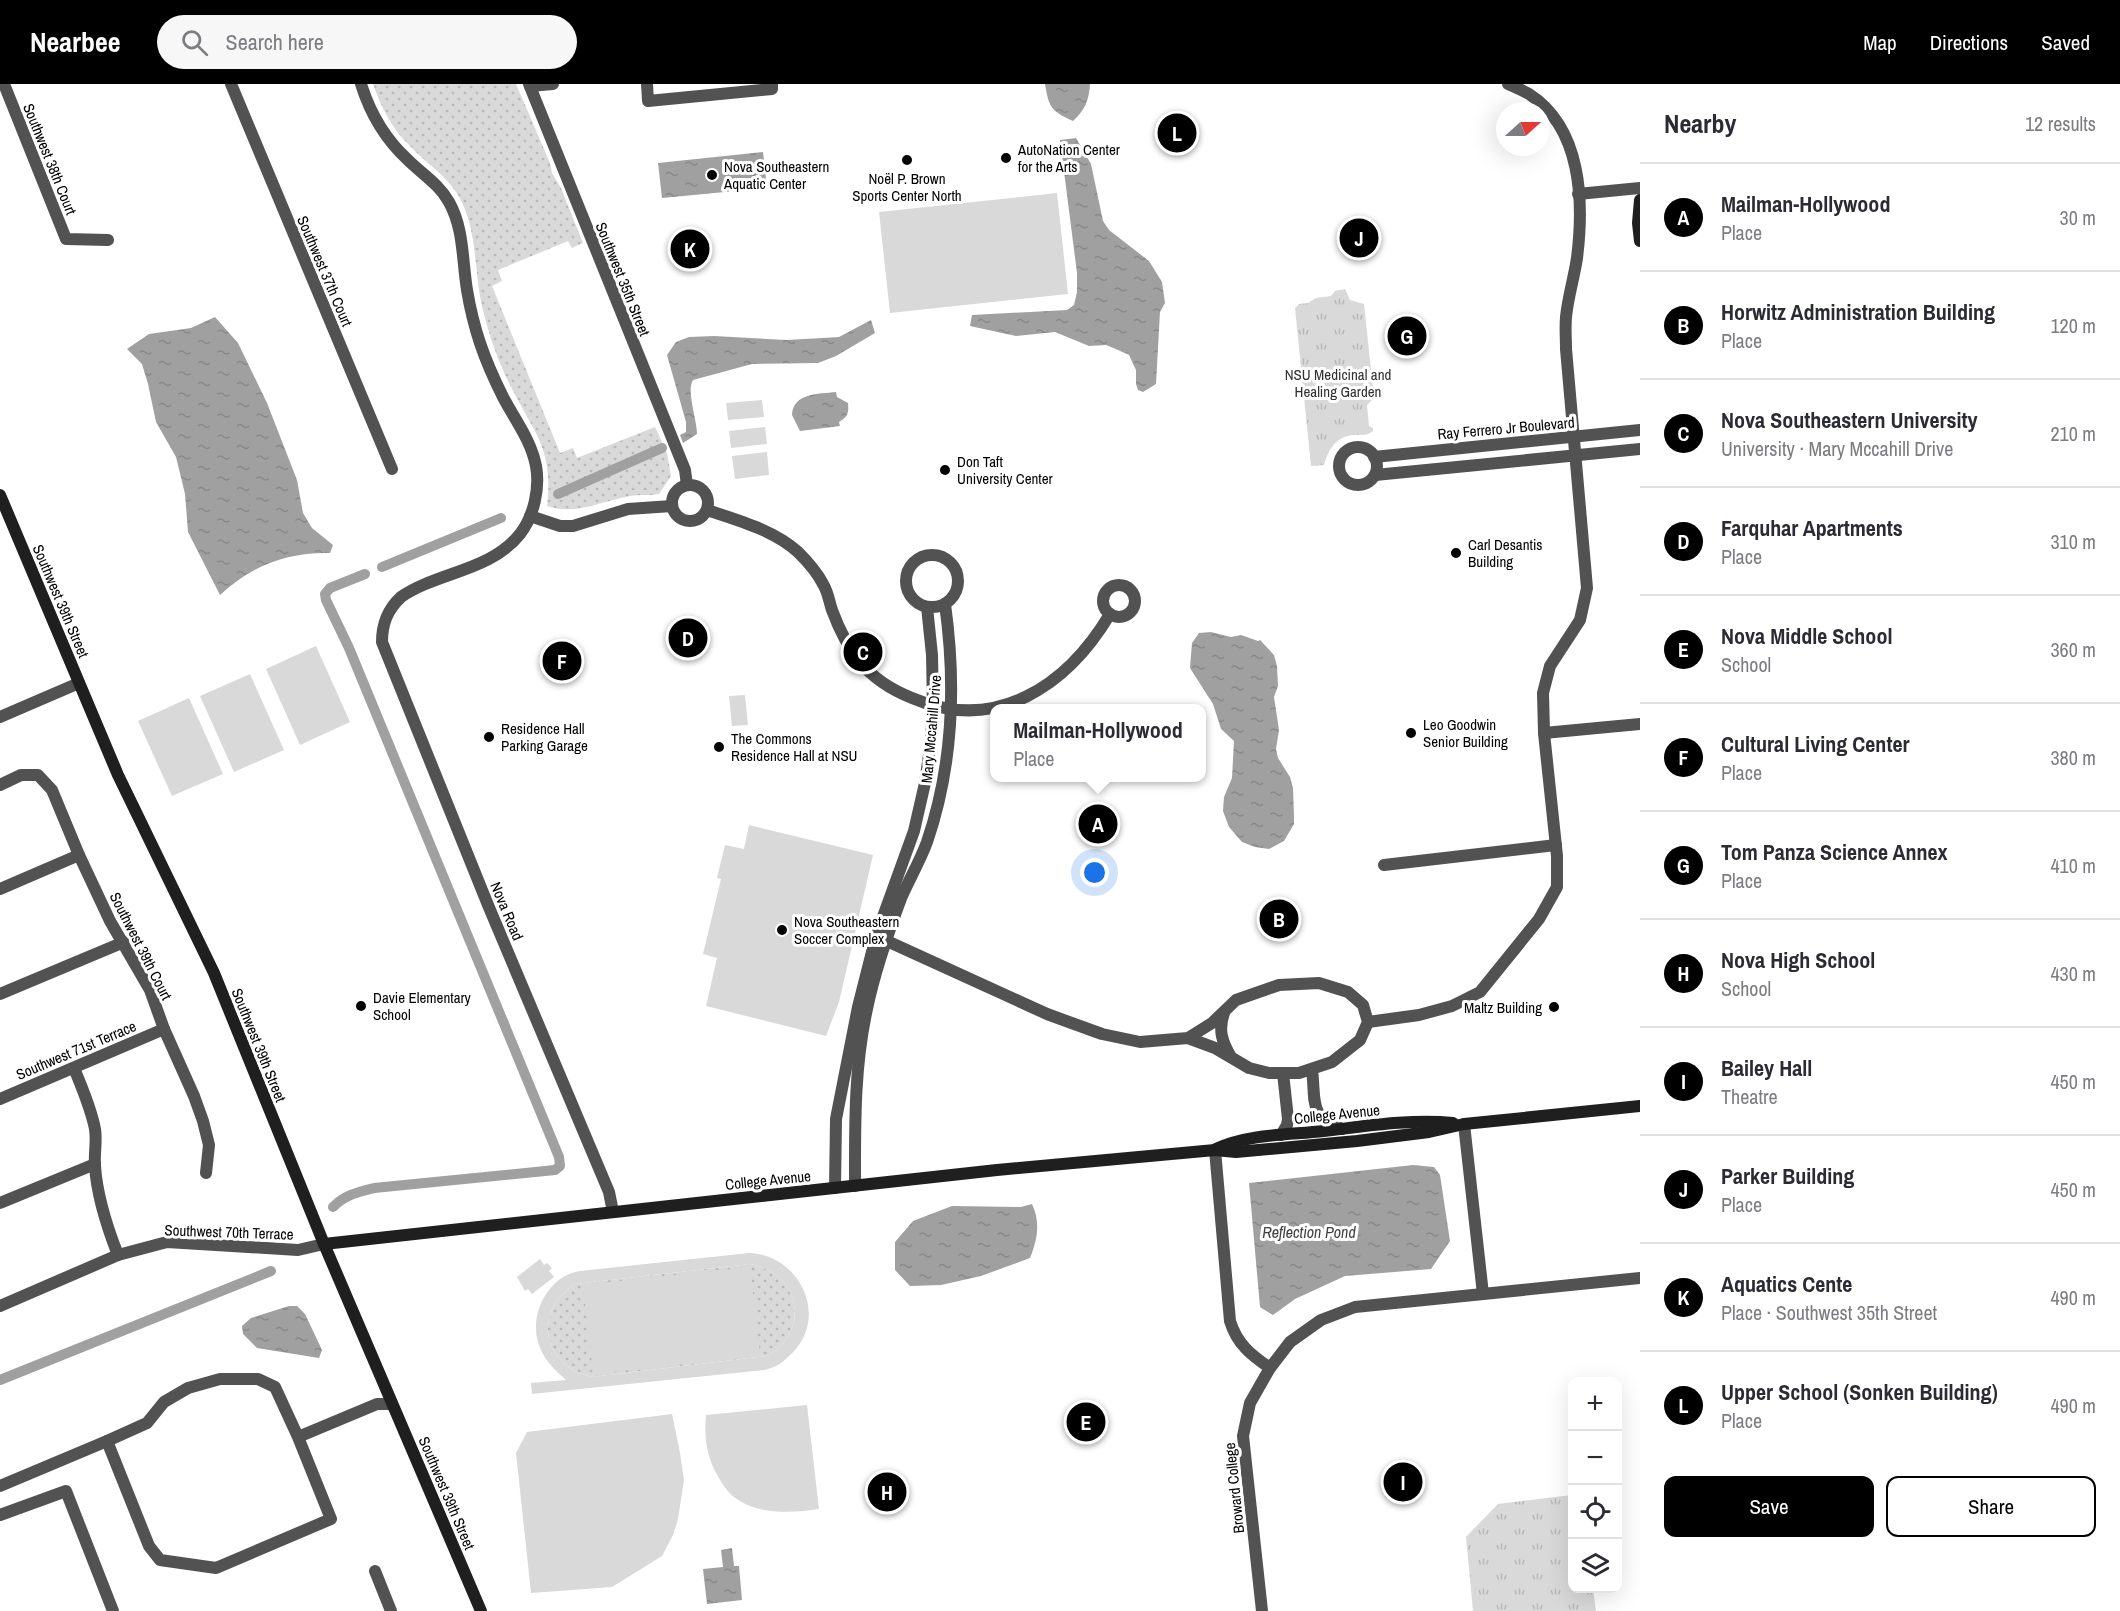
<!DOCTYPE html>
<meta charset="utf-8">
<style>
body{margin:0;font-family:"Archivo Narrow",sans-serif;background:#f7f7f7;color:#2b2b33}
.controls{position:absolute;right:18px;bottom:18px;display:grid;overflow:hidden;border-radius:12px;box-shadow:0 6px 24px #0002}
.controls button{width:54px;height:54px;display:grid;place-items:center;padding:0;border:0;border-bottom:2px solid #e1e1e2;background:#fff;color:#2b2b33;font:30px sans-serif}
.compass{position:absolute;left:1496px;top:18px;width:54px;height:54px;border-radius:50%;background:#fff;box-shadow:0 6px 24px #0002;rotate:69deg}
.you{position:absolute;left:1095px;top:789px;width:21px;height:21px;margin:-15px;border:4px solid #fff;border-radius:50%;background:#1a73e8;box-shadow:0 0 0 9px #1a73e833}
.badge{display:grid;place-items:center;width:39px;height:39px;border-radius:50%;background:#000;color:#fff;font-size:20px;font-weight:700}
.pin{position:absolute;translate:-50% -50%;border:3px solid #fff;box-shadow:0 2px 6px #0006}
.popup{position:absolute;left:990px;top:620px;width:216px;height:78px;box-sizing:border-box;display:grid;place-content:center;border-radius:12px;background:#fff;filter:drop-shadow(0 2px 4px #0005);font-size:20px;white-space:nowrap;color:#7c7c81}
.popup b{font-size:22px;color:#2b2b33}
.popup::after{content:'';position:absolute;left:50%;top:100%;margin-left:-12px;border:12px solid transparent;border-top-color:#fff}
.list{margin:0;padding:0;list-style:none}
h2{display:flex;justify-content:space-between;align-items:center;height:78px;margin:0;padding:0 24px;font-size:26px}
h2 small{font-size:20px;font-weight:400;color:#7c7c81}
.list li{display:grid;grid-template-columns:39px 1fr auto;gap:18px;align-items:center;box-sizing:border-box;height:108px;padding:0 24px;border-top:2px solid #e1e1e2}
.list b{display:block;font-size:22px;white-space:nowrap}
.list p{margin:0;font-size:20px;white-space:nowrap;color:#7c7c81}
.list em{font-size:20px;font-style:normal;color:#7c7c81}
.actions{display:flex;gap:12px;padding:18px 24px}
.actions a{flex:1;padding:14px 0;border:2px solid #000;border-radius:12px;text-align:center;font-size:21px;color:#000}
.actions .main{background:#000;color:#fff}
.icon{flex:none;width:33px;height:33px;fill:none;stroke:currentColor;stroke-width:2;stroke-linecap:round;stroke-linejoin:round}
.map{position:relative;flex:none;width:1640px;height:1527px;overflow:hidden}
header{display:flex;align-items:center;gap:36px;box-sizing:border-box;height:84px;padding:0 30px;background:#000;color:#fff}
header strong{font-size:28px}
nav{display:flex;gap:33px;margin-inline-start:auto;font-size:21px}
.search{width:420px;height:54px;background:#f7f7f7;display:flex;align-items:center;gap:15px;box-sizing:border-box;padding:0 21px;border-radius:33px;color:#7c7c81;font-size:22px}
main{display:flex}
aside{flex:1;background:#fff}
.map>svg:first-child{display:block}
</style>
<header>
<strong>Nearbee</strong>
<div class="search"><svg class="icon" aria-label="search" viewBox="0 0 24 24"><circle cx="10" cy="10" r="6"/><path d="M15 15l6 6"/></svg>Search here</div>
<nav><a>Map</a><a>Directions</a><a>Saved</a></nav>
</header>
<main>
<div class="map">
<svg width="1640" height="1527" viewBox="0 0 1640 1527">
<defs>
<pattern id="grass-dots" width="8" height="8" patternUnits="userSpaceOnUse" patternTransform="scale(1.5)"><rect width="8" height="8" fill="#d9d9d9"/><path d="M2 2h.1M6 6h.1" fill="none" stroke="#b8b8b8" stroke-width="1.8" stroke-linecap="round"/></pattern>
<pattern id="park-tufts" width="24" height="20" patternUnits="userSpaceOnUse" patternTransform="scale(1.5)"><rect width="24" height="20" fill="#d9d9d9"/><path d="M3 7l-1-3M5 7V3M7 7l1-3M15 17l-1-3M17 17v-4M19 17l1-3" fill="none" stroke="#b8b8b8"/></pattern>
<pattern id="water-ripples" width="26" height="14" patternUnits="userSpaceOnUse" patternTransform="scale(1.5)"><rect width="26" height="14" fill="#a0a0a0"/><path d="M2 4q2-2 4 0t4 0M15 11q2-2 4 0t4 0" fill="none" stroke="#888"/></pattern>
</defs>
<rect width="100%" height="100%" fill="#fff"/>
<g fill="url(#grass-dots)">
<path d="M373 0H516L550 79 552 89 561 104 583 159 572 164 568 157 498 186 502 197 492 202 560 369 573 364 577 374 655 343 667 369 671 392 659 410C650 412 640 410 630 412 601 417 576 432 547 422 554 363 533 348 509 299 498 277 490 254 484 230 473 191 479 146 458 111 445 90 426 79 410 62 392 45 381 23 373 0Z"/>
<path d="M750 1180C799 1188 812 1247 767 1272L592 1293C542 1282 532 1228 575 1200Z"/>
</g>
<g fill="url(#park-tufts)">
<path d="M1345 205 1350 216 1364 220 1374 314 1367 321 1369 342 1373 344V347C1364 353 1364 350 1354 351 1336 352 1328 366 1324 381L1311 382 1295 224 1299 220 1308 219 1316 214 1331 212 1335 207Z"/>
<polygon points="1572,1411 1572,1504 1593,1505 1596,1527 1473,1527 1466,1453 1498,1420"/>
</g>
<g fill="#d9d9d9" fill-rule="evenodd">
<polygon points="1057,109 1068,210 890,229 879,128"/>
<polygon points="762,316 764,333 728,336 726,319"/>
<polygon points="765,343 767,360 731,364 729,347"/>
<polygon points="767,368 769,391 735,395 732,372"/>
<polygon points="316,562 350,638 300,661 266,585"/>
<polygon points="250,590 284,666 234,688 200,612"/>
<polygon points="745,611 748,641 732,642 729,612"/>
<polygon points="189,614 223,690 172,712 138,637"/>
<polygon points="749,741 873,771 839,918 826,952 706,922 717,874 703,870 721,795 717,794 725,761 744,765"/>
<path d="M749 1169C802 1171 831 1237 788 1273 781 1280 774 1284 764 1286L532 1310 531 1299 566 1296C555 1286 546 1278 540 1264 527 1233 547 1192 580 1187ZM750 1180C799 1188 812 1247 767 1272L592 1293C542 1282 532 1228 575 1200Z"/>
<polygon points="540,1175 544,1181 547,1179 552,1184 549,1187 554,1193 532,1210 528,1205 525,1207 517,1193"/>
<polygon points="750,1183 760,1272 593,1290 583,1201"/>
<path d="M807 1321 819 1425C794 1429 759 1431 737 1415 726 1408 720 1396 714 1385 706 1368 704 1350 706 1331Z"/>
<polygon points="672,1330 680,1369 684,1396 678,1435 673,1451 662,1472 612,1503 531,1509 516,1369 527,1348"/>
</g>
<g fill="url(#water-ripples)">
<path d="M1045 0H1090C1089 16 1085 26 1073 37 1051 27 1049 24 1045 0Z"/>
<polygon points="1076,54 1091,80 1103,137 1109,146 1149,177 1162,198 1165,219 1160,228 1156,300 1143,308 1138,306 1136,300 1136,286 1129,271 1118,266 1106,261 1089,262 1055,248 1016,252 970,242 972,231 1067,226 1074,221 1077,208 1077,189 1060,56"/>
<polygon points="763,68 767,104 662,114 658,79"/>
<path d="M215 233 238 259 267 319 297 396 303 429 312 444 333 461 330 469C287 468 251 482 220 511L188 448 185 410 176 373 156 338 148 300 142 280 127 265 149 250 191 244Z"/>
<path d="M871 236 875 249 836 272 818 279 752 280 693 296C686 307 697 335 697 350L683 359 680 351 686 348V338L667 271 676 258 689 253 714 252 787 256 839 253Z"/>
<path d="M836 308 837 313 848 319C849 328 848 333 839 338L840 342 800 347 792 331C793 309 818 310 836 308Z"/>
<polygon points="1211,548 1231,553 1241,551 1258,557 1260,556 1274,571 1277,582 1278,602 1274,613 1279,646 1276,665 1278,674 1290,693 1293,704 1294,732 1294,740 1284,757 1269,765 1255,763 1242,758 1229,743 1223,727 1224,713 1232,694 1234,657 1221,645 1213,620 1190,584 1192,559 1199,549"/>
<polygon points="1413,1081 1434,1083 1440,1091 1450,1157 1431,1185 1345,1192 1295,1215 1273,1231 1260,1223 1249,1099"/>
<path d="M1032 1120C1041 1139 1037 1156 1030 1174L981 1192 941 1201 910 1202 895 1186V1158L913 1137 952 1122 1021 1123Z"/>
<polygon points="289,1222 297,1222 305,1230 322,1266 319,1274 257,1264 243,1250 242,1242 251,1234"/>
<polygon points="732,1464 734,1482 739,1482 742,1516 707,1520 703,1485 723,1483 721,1466"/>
</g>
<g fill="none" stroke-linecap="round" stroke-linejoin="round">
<g stroke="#a0a0a0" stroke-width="10">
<polyline points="558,410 662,364"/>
<polyline points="382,483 501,434"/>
<path d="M333 1123C345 1111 358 1108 374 1104L555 1086 560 1082 559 1073 349 564 326 516 325 510 330 504 365 490"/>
<polyline points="0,1296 271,1187"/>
</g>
<g stroke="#525252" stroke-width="12">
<polyline points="4,0 66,155 108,156"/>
<polyline points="231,0 392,385"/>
<path d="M361 0C370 29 385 55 408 76 422 90 439 100 449 118 464 145 462 175 467 206 470 224 474 241 480 259 486 277 494 295 503 313 515 336 531 356 536 382 540 404 534 432 520 450 491 487 437 488 401 513 387 526 382 540 382 558L488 821 609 1108 613 1128"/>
<polyline points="529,0 685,386 687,401"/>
<polyline points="647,0 648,17 772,5 772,0"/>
<polyline points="530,2 553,0"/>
<polyline points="1578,110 1640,104"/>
<circle cx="1358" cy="382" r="19"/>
<polyline points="1374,373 1640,346"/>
<polyline points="1375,391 1640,365"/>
<circle cx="690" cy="419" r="18"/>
<path d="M707 426C737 436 774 446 798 468 807 477 817 488 823 500 828 508 829 517 832 526 839 545 847 562 860 578 874 595 892 606 912 614 996 650 1067 602 1110 530"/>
<polyline points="530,432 560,442 573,442 628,425 672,422"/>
<circle cx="932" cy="497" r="26"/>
<circle cx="1119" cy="517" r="16"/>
<polyline points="0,633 79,599"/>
<polyline points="1544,649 1640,640"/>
<polyline points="0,701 21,691 38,691 52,706 79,771 110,837 150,906 164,945 194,1012 203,1037 209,1061 206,1089"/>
<polyline points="1384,781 1556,761"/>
<polyline points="0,805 79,771"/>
<polyline points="876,852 1047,930 1102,950 1140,958 1188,954 1215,964 1249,984 1269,989 1299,989 1332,978 1360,956 1368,938 1363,921 1348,908 1319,899 1279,901 1236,916 1212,939 1188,954"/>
<polyline points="0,910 124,858"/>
<path d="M1224 929C1218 946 1222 958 1231 973"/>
<path d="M1368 938 1419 931 1452 922 1480 908 1539 835 1557 803V772L1544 649 1543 609 1550 582 1580 536 1587 504 1566 265C1566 255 1565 244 1566 233 1568 213 1574 194 1577 174 1584 118 1582 44 1529 10 1522 6 1515 3 1508 0"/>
<path d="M74 984C82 1004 91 1024 95 1045 97 1057 94 1070 95 1082 97 1113 107 1143 118 1171"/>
<path d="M1312 986C1316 1017 1308 1033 1342 1045"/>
<polyline points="0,1015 164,945"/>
<polyline points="1464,1040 1483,1210"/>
<polyline points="1281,1051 1287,1041 1288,1035 1283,989"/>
<path d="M1215 1066 1230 1237C1237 1260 1251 1271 1270 1284"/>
<path d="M855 1102C855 1043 854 983 867 925 875 886 888 849 902 812 910 794 920 777 927 758 953 682 956 599 945 520"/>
<polyline points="835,1104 836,1035 858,923 876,852 914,747 925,699 931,657 933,623 932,571 927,523"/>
<polyline points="0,1119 95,1080"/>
<polyline points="0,1222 118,1171 167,1158 298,1166 324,1160"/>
<polyline points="298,1353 331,1435 216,1484 160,1476 149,1462 107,1357 147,1339 164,1318 188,1304 220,1295 258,1295 275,1303 298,1353 377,1320 392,1320"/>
<polyline points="0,1402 107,1357"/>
<polyline points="0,1431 66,1407 113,1527"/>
<polyline points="375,1487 391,1527"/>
<polyline points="1262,1527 1243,1352 1250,1319 1270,1284 1290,1258 1321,1236 1355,1223 1640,1194"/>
</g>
<g stroke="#1f1f1f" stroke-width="12">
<polyline points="1640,116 1638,139 1640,157"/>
<polyline points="0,411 118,691 214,889 324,1160 481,1527"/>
<path d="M1216 1065C1248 1050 1288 1051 1324 1047 1367 1042 1410 1035 1453 1039"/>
<polyline points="324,1160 997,1086 1215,1066 1236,1068 1357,1057 1429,1048 1464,1040 1640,1022"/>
</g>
</g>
<g fill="#000" stroke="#fff" stroke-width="2">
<circle cx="1006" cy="74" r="6"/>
<circle cx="907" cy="76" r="6"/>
<circle cx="712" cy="91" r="6"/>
<circle cx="945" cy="386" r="6"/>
<circle cx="1456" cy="469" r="6"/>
<circle cx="1411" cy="649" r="6"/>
<circle cx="489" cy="653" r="6"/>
<circle cx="719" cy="663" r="6"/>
<circle cx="782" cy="846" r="6"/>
<circle cx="361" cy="922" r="6"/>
<circle cx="1554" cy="923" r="6"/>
</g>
<g text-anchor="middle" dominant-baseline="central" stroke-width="6" stroke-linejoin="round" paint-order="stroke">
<g font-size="15" fill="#000" stroke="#fff" text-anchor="start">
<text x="1018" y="65">AutoNation Center<tspan x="1018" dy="17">for the Arts</tspan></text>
<text x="724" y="82">Nova Southeastern<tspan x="724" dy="17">Aquatic Center</tspan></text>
<text x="907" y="94" text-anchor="middle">Noël P. Brown<tspan x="907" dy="17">Sports Center North</tspan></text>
<text x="957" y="377">Don Taft<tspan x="957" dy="17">University Center</tspan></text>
<text x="1468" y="460">Carl Desantis<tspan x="1468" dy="17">Building</tspan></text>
<text x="1423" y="640">Leo Goodwin<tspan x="1423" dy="17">Senior Building</tspan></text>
<text x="501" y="644">Residence Hall<tspan x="501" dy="17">Parking Garage</tspan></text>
<text x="731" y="654">The Commons<tspan x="731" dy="17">Residence Hall at NSU</tspan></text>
<text x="794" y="837">Nova Southeastern<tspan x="794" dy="17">Soccer Complex</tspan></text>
<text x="373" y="913">Davie Elementary<tspan x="373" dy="17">School</tspan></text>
<text x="1542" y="923" text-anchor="end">Maltz Building</text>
</g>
<g font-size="15" fill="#000" stroke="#fff">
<text transform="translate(50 75) rotate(68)">Southwest 38th Court</text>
<text transform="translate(325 187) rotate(67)">Southwest 37th Court</text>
<text transform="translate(623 195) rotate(68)">Southwest 35th Street</text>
<text transform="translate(1506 344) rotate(-5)">Ray Ferrero Jr Boulevard</text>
<text transform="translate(61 517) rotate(67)">Southwest 39th Street</text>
<text transform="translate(931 645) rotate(-85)">Mary Mccahill Drive</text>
<text transform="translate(507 827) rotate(67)">Nova Road</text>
<text transform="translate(141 862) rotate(63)">Southwest 39th Court</text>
<text transform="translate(259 961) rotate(68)">Southwest 39th Street</text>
<text transform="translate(76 966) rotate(-23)">Southwest 71st Terrace</text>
<text transform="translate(1337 1030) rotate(-6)">College Avenue</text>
<text transform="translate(768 1096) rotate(-6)">College Avenue</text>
<text transform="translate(229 1148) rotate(2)">Southwest 70th Terrace</text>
<text transform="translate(1234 1404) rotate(-96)">Broward College</text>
<text transform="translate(447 1409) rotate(67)">Southwest 39th Street</text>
</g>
<g font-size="15" fill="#303030" stroke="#fff">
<text x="1338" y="290">NSU Medicinal and<tspan x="1338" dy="17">Healing Garden</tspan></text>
</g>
<g font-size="16" font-style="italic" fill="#414141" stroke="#fff">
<text x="1309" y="1148">Reflection Pond</text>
</g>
</g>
</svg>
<div class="controls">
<button>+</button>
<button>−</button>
<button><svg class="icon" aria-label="locate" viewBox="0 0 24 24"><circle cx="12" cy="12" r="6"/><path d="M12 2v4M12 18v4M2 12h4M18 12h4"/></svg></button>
<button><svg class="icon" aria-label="layers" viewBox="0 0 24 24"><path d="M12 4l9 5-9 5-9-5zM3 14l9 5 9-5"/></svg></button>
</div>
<svg class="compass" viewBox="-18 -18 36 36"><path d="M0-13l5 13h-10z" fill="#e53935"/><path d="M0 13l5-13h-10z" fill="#7c7c81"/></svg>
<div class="you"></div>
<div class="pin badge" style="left:1098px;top:740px">A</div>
<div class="popup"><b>Mailman-Hollywood</b>Place</div>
<div class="pin badge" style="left:1279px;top:835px">B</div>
<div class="pin badge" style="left:863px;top:568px">C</div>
<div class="pin badge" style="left:688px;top:554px">D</div>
<div class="pin badge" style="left:1086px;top:1338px">E</div>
<div class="pin badge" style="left:562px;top:577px">F</div>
<div class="pin badge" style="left:1407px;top:252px">G</div>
<div class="pin badge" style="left:887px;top:1408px">H</div>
<div class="pin badge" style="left:1403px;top:1398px">I</div>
<div class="pin badge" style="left:1359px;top:154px">J</div>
<div class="pin badge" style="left:690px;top:165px">K</div>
<div class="pin badge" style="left:1177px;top:49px">L</div>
</div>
<aside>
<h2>Nearby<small>12 results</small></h2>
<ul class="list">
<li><span class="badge">A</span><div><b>Mailman-Hollywood</b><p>Place</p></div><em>30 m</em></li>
<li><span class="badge">B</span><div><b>Horwitz Administration Building</b><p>Place</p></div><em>120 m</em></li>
<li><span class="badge">C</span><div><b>Nova Southeastern University</b><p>University · Mary Mccahill Drive</p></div><em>210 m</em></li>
<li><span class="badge">D</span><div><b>Farquhar Apartments</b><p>Place</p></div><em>310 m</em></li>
<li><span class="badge">E</span><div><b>Nova Middle School</b><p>School</p></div><em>360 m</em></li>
<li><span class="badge">F</span><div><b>Cultural Living Center</b><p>Place</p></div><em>380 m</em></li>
<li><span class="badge">G</span><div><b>Tom Panza Science Annex</b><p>Place</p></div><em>410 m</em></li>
<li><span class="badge">H</span><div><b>Nova High School</b><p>School</p></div><em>430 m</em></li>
<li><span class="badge">I</span><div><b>Bailey Hall</b><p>Theatre</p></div><em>450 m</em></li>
<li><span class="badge">J</span><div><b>Parker Building</b><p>Place</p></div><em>450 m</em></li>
<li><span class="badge">K</span><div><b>Aquatics Cente</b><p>Place · Southwest 35th Street</p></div><em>490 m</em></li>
<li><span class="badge">L</span><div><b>Upper School (Sonken Building)</b><p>Place</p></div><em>490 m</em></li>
</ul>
<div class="actions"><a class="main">Save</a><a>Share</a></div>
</aside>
</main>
